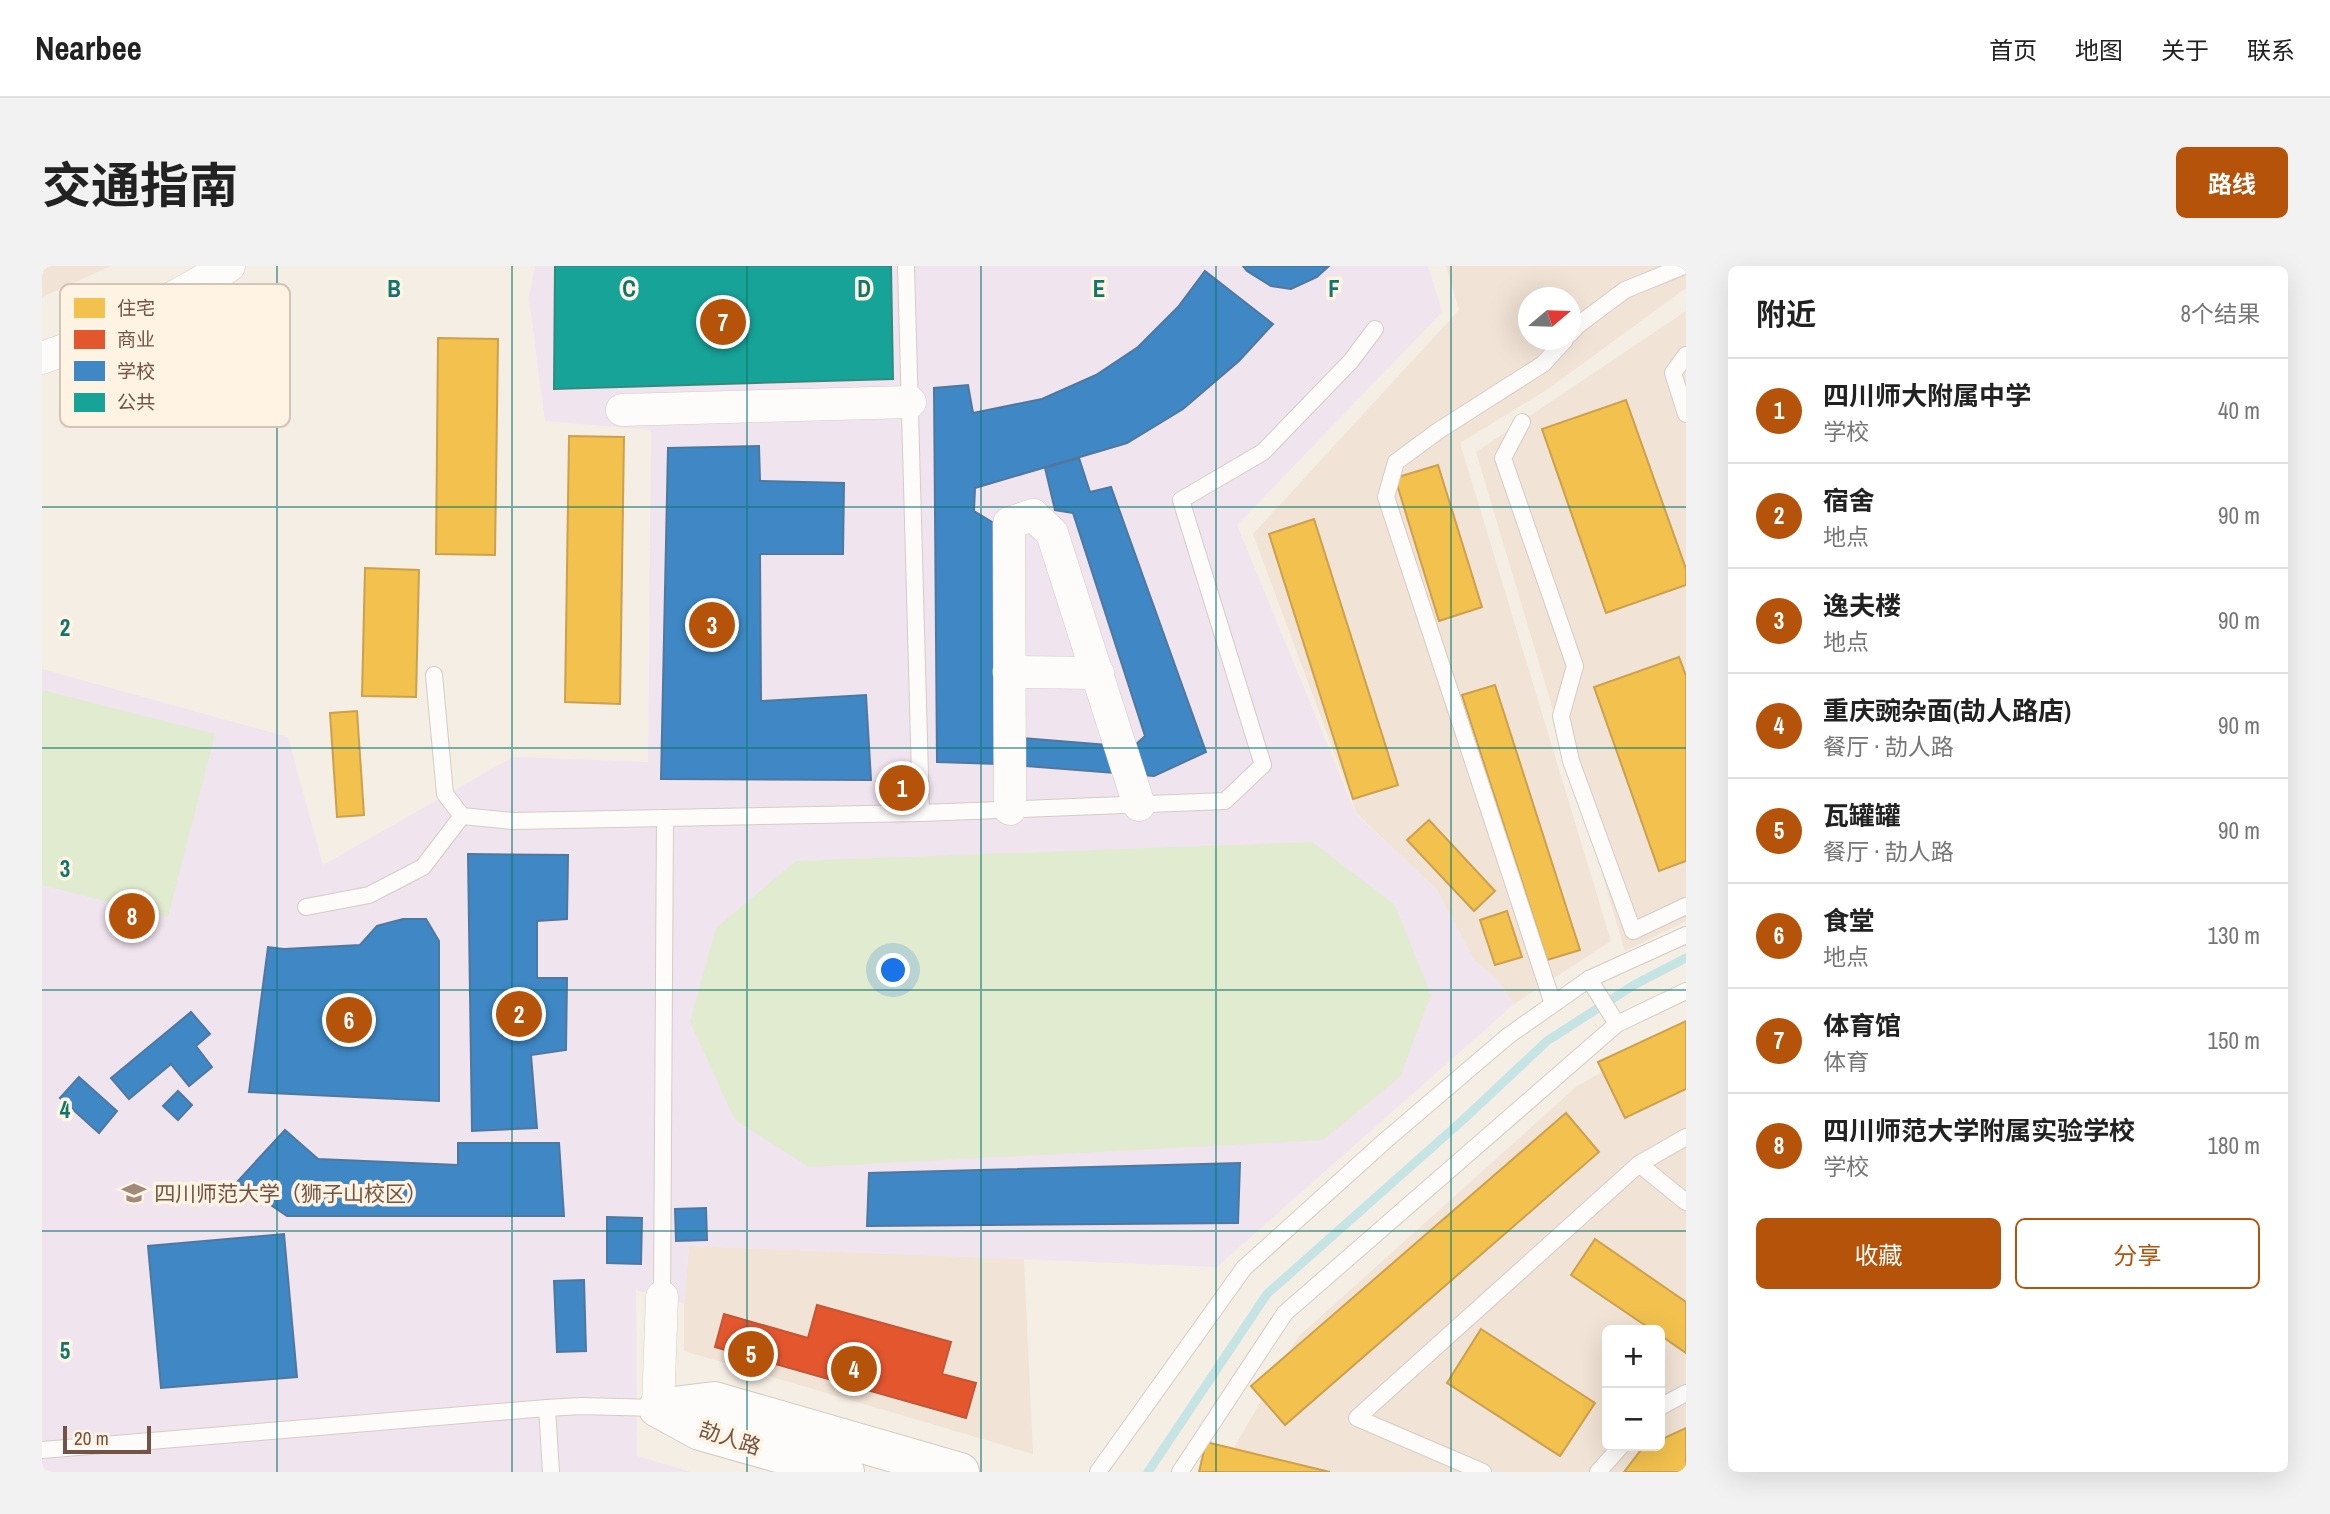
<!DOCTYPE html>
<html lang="zh">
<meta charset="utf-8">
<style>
body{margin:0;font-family:"Archivo Narrow","Noto Sans SC",sans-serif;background:#f2f2f2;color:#222}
.controls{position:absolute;right:21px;bottom:21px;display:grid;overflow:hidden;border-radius:10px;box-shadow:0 7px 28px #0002}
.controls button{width:63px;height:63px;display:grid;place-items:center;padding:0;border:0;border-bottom:2px solid #e0e0e0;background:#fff;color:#222;font:35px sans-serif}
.compass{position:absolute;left:1476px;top:21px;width:63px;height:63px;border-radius:50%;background:#fff;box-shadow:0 7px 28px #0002;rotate:71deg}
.scale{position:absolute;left:21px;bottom:18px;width:88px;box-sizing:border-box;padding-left:7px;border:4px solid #725446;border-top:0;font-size:19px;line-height:24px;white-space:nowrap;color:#725446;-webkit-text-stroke:5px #fff3e4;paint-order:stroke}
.you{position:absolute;left:852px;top:705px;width:24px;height:24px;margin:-18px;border:5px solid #fff;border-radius:50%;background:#1a73e8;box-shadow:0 0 0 10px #1a73e833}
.badge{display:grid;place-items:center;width:46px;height:46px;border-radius:50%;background:#b45309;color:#fff;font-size:23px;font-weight:700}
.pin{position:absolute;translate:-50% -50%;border:4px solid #fff;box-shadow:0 2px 7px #0006}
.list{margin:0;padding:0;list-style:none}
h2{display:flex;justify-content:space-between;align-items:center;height:91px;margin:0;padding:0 28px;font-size:30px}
h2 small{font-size:23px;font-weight:400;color:#767676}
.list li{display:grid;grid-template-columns:46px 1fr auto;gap:21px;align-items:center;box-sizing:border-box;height:105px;padding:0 28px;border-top:2px solid #e0e0e0}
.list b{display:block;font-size:26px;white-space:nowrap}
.list p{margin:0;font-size:23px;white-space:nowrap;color:#767676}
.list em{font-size:23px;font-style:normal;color:#767676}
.actions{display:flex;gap:14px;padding:21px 28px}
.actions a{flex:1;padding:16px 0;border:2px solid #b45309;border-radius:10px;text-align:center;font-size:24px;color:#b45309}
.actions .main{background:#b45309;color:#fff}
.map{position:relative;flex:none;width:1644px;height:1206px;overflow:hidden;border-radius:10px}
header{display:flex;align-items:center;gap:42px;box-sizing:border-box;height:98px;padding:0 35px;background:#fff;border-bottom:2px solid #e0e0e0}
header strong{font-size:33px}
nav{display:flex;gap:38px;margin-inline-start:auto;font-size:24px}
.intro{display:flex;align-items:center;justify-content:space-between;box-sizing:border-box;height:168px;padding:0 42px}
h1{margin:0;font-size:49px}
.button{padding:18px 32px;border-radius:10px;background:#b45309;color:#fff;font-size:24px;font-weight:700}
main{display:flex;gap:42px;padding:0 42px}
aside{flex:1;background:#fff;border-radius:10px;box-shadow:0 7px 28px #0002}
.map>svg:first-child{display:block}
</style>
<header>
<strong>Nearbee</strong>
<nav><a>首页</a><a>地图</a><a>关于</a><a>联系</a></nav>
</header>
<div class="intro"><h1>交通指南</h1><a class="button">路线</a></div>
<main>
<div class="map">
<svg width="1644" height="1206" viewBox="0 0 1644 1206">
<rect width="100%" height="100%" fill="#f5eee5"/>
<g fill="#f1e3d5" fill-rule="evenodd">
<polygon points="0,0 69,0 0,31"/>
<path d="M1404 0H1644V22L1506 123 1418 177 1569 675 1472 738 1455 713 1432 694 1395 624 1315 548 1211 268 1417 44ZM1486 32H1528V74H1486Z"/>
<polygon points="1644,45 1644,655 1583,685 1434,186"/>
<path d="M1644 759V1190L1628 1206H1178L1256 1071 1535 820ZM1565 1064H1618V1180H1565Z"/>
<polygon points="647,980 982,993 991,1188 642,1085 642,1038"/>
</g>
<polygon fill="#f0e4ef" points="493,0 1386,0 1400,46 1195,259 1314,548 1395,624 1432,694 1455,713 1472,738 1175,1001 647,980 642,1038 594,1024 595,1190 649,1206 0,1206 0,403 246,471 281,599 471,491 606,496 609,164 503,155 487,32"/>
<g fill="#e1ebcf">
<polygon points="0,424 173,468 126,651 0,619"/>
<polygon points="1270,576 1353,639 1389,729 1358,811 1281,874 767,901 693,854 648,756 674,662 754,595"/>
</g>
<g fill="#f2c14e" stroke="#cca04c" stroke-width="2">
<polygon points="396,72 456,73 453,289 394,288"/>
<polygon points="1584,134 1644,303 1644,319 1564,347 1500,163"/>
<polygon points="527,170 582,171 578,438 523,436"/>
<polygon points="1396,199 1440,341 1397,355 1353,212"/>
<polygon points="1272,253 1356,519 1311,533 1227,268"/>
<polygon points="323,302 377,304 374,431 320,430"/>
<polygon points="1637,391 1644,410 1644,595 1617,605 1552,421"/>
<polygon points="1453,419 1538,684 1505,694 1420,429"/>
<polygon points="315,445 322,549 295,551 288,447"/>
<polygon points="1387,554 1453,625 1432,645 1365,574"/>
<polygon points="1465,645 1480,691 1453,699 1438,654"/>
<polygon points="1644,755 1644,823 1583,852 1556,796"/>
<polygon points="1524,847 1557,886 1243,1159 1209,1120"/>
<polygon points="1553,973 1644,1036 1644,1087 1618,1069 1618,1064 1610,1064 1529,1009"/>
<polygon points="1439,1063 1553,1137 1518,1190 1405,1117"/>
<polygon points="1644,1162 1644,1206 1582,1206 1602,1180 1618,1180 1618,1174"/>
<polygon points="1164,1176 1288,1206 1157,1206"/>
</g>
<polygon fill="#e4572e" stroke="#c25635" stroke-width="2" points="775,1039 909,1076 900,1108 934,1117 924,1152 673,1081 682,1048 766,1072"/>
<g fill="#3f88c5" stroke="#4e789f" stroke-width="2">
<polygon points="1201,0 1287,0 1275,11 1249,23 1229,20 1205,5"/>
<polygon points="1163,5 1231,58 1197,95 1141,143 1085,177 933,222 932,245 955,259 957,498 895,496 892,122 926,119 931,147 1000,133 1054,109 1096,81 1136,41"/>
<polygon points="717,180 718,215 802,217 801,288 718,288 719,435 824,429 829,514 619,513 626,182"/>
<polygon points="1037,192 1048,226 1069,221 1164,486 1112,510 957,498 956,470 1091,481 1103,470 1031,247 1013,244 1003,202"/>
<polygon points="426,588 526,589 525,653 495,655 495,712 525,712 524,784 489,789 495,862 430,865"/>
<polygon points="361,653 384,653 397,675 397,835 207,826 226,681 242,683 318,679 335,660"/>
<polygon points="149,746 168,768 154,780 170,801 147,820 129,798 87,833 69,812"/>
<polygon points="37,811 75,845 57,867 18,832"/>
<polygon points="136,825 150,839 136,854 121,840"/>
<polygon points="243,864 276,893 416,899 416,877 517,877 522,950 245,950 195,916"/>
<polygon points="1198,897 1196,957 825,960 827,907"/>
<polygon points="664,942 665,974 634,975 633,943"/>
<polygon points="565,951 600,952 599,998 565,997"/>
<polygon points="242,968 255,1111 119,1122 106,980"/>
<polygon points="542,1014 544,1085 515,1086 512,1015"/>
</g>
<polygon fill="#17a398" stroke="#328b7f" stroke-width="2" points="513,0 849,0 851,113 512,123"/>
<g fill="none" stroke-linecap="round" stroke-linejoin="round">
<polyline stroke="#c7e4e5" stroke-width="9" points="1106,1206 1225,1028 1422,853 1505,775 1592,719 1644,692"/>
<g stroke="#d6cbc4" stroke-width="18">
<g id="lane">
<polyline points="864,0 879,547"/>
<polyline points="1528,68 1536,59 1583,24 1642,0"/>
<polyline points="1644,89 1631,107 1644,148"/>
<polyline points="1480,156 1461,192 1533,400 1519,450 1529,495 1591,665 1644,640"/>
<polyline points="392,409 403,528 420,550 470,555 623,552"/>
<polyline points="264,641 327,629 381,601 420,550"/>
<polyline points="1547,713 1575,758"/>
<polyline points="1511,738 1344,231 1354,196 1396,165 1501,98 1523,74"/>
<polyline points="1597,898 1644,936"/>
<polyline points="620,1031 623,552 879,547 1183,535 1221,499 1139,234 1221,186 1309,95 1333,63"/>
<polyline points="1618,1141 1644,1127"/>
<polyline points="505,1142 509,1206"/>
<polyline points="0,1184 505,1142 539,1140 616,1142"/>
<polyline points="1056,1206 1202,1002 1344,874 1466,770 1547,713 1644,669"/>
<polyline points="1138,1206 1243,1047 1575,758 1644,725"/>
<polyline points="1441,1206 1315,1152 1597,898 1644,871"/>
<polyline points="1556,1206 1579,1180"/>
</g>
</g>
<g stroke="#d6cbc4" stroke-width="33">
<g id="street">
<polyline points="0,92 64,69 187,0"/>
<polyline points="580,144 868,136"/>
<polyline points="967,406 1056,407"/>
<polyline points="968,543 967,257 991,249 1010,267 1097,539"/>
<polyline points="616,1142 620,1031"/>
</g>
</g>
<g stroke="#d5cac2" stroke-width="40">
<g id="secondary">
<polyline points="616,1142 672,1135 918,1206"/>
<polyline points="616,1142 658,1165 803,1206"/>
</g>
</g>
<use href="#lane" stroke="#fefcfb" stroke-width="16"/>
<use href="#street" stroke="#fefcfb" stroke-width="32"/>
<use href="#secondary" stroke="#fefcfb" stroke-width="38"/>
</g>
<path fill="none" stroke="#0f766e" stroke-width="2" stroke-opacity="0.55" d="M235 0V1206M470 0V1206M705 0V1206M939 0V1206M1174 0V1206M1409 0V1206M0 241H1644M0 482H1644M0 724H1644M0 965H1644"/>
<defs>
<g id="university-bare" transform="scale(1.89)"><path d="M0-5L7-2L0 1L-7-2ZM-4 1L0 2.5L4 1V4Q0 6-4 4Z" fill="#a08a7e" stroke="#fff3e4" stroke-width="2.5" paint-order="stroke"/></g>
</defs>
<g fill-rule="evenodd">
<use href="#university-bare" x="92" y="927"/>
</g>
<g text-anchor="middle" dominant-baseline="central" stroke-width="7" stroke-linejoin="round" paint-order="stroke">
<g font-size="21" fill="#725446" stroke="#fff3e4" text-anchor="start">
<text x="112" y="927">四川师范大学（狮子山校区）</text>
</g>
<g font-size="21" fill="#725446" stroke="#fff3e4">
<text transform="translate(688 1172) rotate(18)">劼人路</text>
</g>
</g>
<rect x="18" y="18" width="230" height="143" rx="10" fill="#fff3e4" stroke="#d5c3b5" stroke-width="2"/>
<rect x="32" y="32" width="31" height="20" fill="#f2c14e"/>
<rect x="32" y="64" width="31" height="19" fill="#e4572e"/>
<rect x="32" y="95" width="31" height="20" fill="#3f88c5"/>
<rect x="32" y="127" width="31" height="19" fill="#17a398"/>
<g font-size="19" fill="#725446">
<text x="75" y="49">住宅</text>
<text x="75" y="80">商业</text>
<text x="75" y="112">学校</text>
<text x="75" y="143">公共</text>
</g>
<g font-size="23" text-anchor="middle" font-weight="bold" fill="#0f766e" stroke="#fff3e4" stroke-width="7" stroke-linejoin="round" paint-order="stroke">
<text x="352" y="31">B</text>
<text x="587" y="31">C</text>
<text x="822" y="31">D</text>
<text x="1057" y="31">E</text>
<text x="1292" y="31">F</text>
<text x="23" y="370">2</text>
<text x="23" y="611">3</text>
<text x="23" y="852">4</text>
<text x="23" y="1093">5</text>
</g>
</svg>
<div class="controls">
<button>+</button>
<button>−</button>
</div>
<svg class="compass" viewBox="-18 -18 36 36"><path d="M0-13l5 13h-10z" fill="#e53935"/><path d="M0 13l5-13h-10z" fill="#767676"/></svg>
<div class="scale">20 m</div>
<div class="you"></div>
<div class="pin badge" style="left:860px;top:522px">1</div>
<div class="pin badge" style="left:477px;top:748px">2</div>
<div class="pin badge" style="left:670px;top:359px">3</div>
<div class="pin badge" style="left:812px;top:1103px">4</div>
<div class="pin badge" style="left:709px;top:1088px">5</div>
<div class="pin badge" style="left:307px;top:754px">6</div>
<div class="pin badge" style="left:681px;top:56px">7</div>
<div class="pin badge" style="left:90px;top:650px">8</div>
</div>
<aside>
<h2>附近<small>8个结果</small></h2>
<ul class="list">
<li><span class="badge">1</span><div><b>四川师大附属中学</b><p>学校</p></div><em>40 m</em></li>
<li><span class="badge">2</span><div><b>宿舍</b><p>地点</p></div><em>90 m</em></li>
<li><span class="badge">3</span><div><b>逸夫楼</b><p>地点</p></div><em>90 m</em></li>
<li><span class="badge">4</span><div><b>重庆豌杂面(劼人路店)</b><p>餐厅 · 劼人路</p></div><em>90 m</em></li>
<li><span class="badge">5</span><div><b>瓦罐罐</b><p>餐厅 · 劼人路</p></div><em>90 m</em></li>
<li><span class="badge">6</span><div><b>食堂</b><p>地点</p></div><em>130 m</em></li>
<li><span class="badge">7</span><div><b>体育馆</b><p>体育</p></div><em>150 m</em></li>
<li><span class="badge">8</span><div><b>四川师范大学附属实验学校</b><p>学校</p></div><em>180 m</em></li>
</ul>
<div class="actions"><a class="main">收藏</a><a>分享</a></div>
</aside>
</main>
